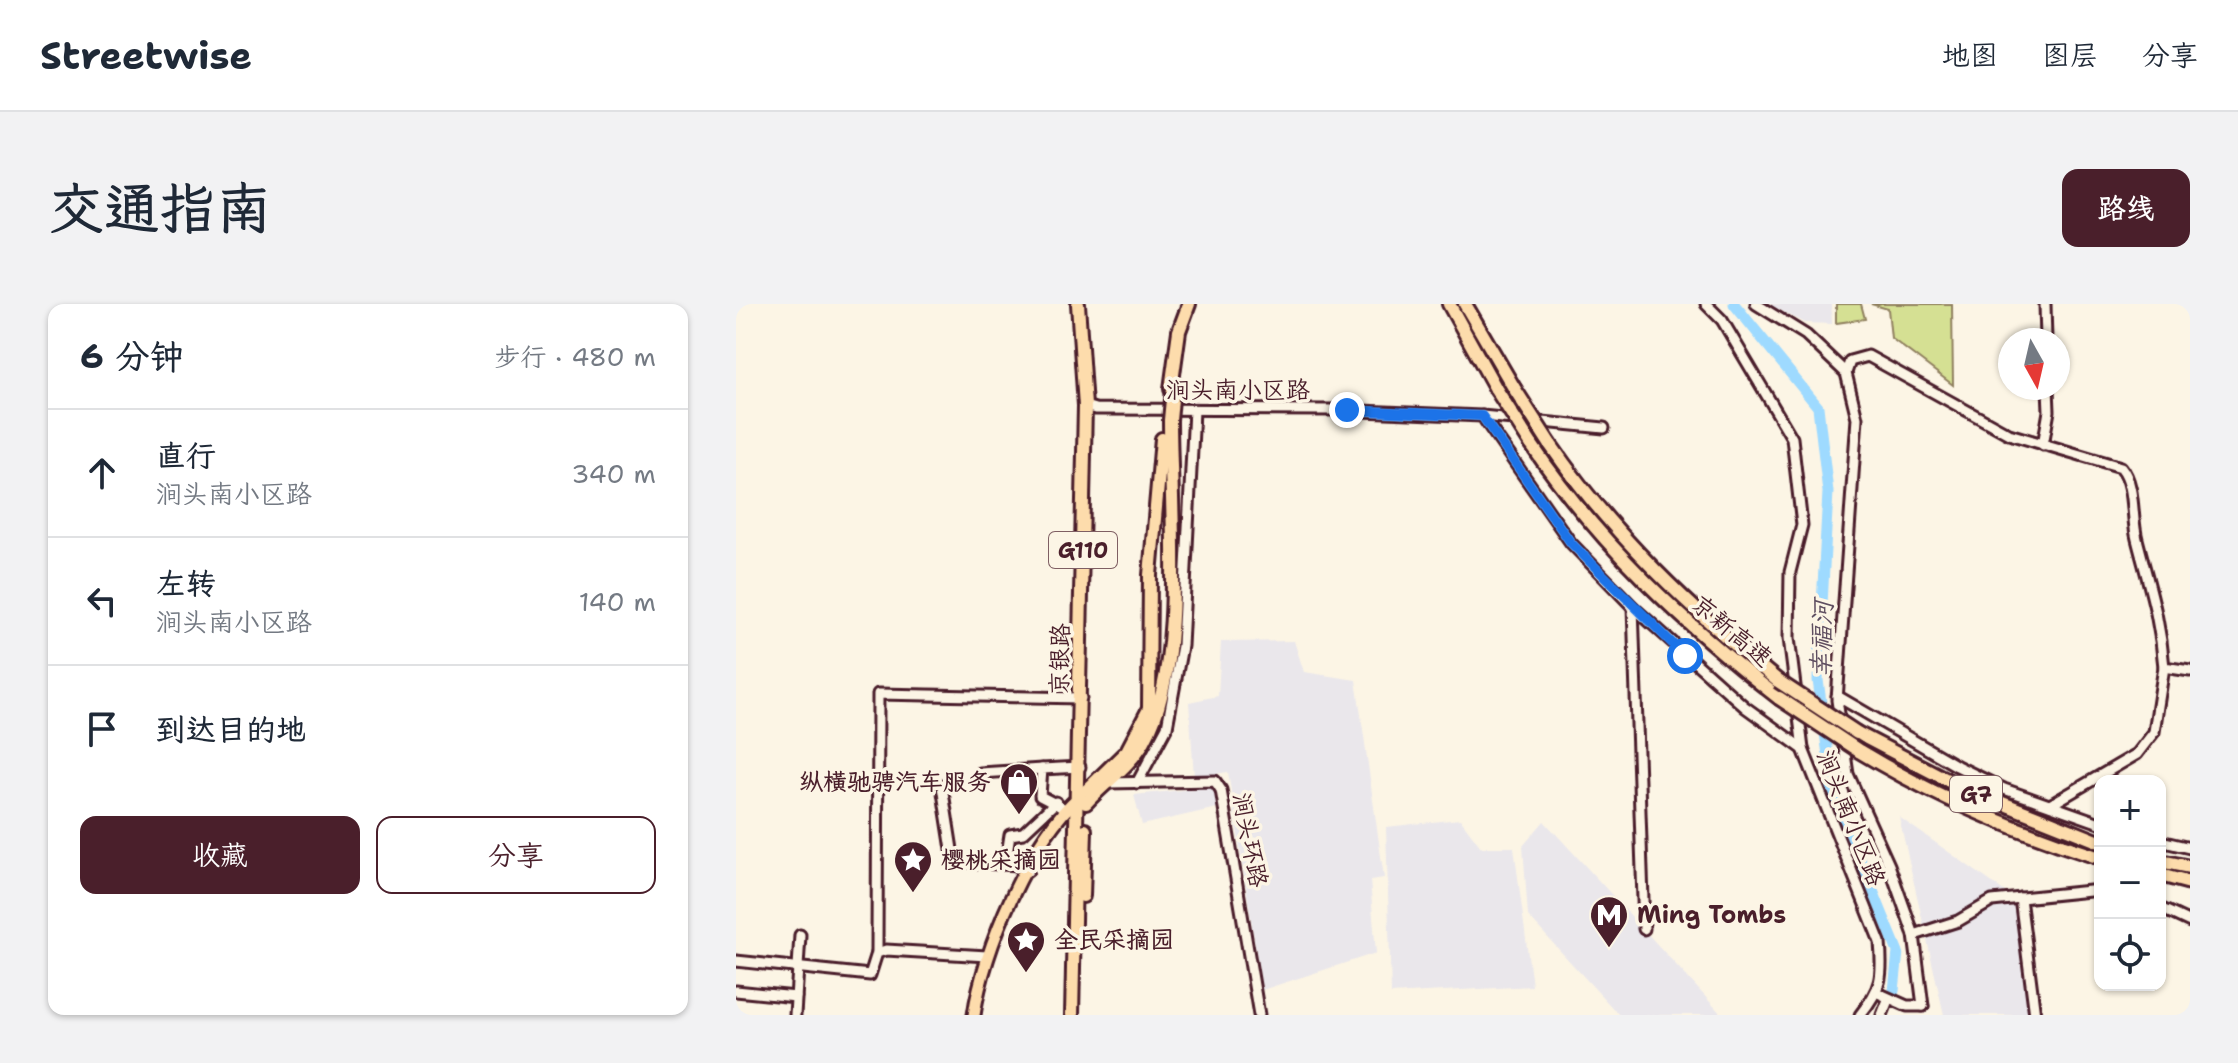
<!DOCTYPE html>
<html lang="zh">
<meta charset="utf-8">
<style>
body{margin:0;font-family:"Shantell Sans","LXGW WenKai TC",sans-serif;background:#f2f2f3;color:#1f2937}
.controls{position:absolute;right:24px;bottom:24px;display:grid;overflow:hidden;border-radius:16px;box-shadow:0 2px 6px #0004}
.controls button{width:72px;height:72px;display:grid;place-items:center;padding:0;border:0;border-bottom:2px solid #e0e1e3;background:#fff;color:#1f2937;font:40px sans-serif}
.compass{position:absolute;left:1262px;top:24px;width:72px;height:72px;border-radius:50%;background:#fff;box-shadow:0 2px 6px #0004;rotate:172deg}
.stop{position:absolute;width:24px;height:24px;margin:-18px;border:6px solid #1a73e8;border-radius:50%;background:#fff}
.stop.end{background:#1a73e8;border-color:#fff;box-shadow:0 2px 8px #0008}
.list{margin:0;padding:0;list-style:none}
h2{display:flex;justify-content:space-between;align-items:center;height:104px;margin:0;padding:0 32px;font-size:34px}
h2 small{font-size:26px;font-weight:400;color:#747a83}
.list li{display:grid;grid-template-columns:52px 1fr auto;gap:24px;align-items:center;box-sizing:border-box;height:128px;padding:0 32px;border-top:2px solid #e0e1e3}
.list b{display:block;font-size:30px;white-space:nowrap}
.list p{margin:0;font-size:26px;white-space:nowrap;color:#747a83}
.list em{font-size:26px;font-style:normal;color:#747a83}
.actions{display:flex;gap:16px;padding:24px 32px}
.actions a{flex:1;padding:18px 0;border:2px solid #4a1f2b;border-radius:16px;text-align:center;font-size:28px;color:#4a1f2b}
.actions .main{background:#4a1f2b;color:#fff}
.icon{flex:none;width:44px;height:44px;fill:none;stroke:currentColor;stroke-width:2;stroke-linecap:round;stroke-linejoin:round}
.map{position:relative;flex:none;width:1454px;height:711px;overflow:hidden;border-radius:16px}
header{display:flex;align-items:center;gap:48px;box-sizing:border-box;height:112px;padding:0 40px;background:#fff;border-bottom:2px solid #e0e1e3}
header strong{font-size:38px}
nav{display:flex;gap:44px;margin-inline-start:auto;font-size:28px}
.intro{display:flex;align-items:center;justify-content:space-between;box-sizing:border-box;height:192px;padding:0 48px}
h1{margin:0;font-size:56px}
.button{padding:20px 36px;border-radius:16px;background:#4a1f2b;color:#fff;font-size:28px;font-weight:700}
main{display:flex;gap:48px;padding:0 48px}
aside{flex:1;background:#fff;border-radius:16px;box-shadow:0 2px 6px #0004}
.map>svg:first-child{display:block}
</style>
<header>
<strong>Streetwise</strong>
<nav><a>地图</a><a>图层</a><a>分享</a></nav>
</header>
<div class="intro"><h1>交通指南</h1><a class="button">路线</a></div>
<main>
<aside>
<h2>6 分钟<small>步行 · 480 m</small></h2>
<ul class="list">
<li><svg class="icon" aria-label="ahead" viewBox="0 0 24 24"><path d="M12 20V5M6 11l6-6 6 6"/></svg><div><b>直行</b><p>涧头南小区路</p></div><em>340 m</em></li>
<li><svg class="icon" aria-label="left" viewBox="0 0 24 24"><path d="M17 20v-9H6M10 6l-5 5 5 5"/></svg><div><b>左转</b><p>涧头南小区路</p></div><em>140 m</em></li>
<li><svg class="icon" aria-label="arrive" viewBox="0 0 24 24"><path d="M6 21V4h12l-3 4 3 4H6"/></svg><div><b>到达目的地</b></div></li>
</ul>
<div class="actions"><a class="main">收藏</a><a>分享</a></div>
</aside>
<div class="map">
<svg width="1454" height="711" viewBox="0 0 1454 711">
<rect width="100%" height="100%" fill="#fcf5e5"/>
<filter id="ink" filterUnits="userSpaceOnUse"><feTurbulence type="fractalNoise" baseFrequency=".0125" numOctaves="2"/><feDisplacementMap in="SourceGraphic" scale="16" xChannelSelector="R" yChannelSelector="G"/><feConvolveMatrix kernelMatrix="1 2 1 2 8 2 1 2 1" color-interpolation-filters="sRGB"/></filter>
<g filter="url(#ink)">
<g fill="#eae7eb">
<polygon points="1033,0 1095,0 1096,20 1068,19"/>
<polygon points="558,337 568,368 620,376 648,574 634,576 640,649 526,686 492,468 458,473 453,398 482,392 485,338"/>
<polygon points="476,483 485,503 406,521 398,491"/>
<polygon points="1163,513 1285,599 1302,711 1208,711"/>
<polygon points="724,515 745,543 778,543 796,682 655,690 650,523"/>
<polygon points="808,517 986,711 883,711 792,612 787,542"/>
</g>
<g fill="#d5e093" stroke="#90805f" stroke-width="2">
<polygon points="1100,0 1125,0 1129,15 1100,19"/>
<polygon points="1135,0 1216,0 1217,81 1155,34 1152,5"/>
</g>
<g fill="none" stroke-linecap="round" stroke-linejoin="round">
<polyline stroke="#9edaff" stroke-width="11" points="998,0 1082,103 1092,188 1082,376 1097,489 1162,648 1158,687"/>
<g stroke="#4a1f2b" stroke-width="15">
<g id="minor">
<polyline points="970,0 986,16 1056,134 1066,221 1054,268 1053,334 1067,445"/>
<polyline points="1020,0 1070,31 1110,69"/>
<polyline points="1309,0 1310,36"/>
<path d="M349 102 359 105 601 106 746 112 835 239 897 303 1009 403 1067 445 1144 638C1147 672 1146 684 1124 711"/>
<polyline points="746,112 868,124"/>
<polyline points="1307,141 1313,107 1312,84"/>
<polyline points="897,303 908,625"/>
<polyline points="1101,392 1221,462 1268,485 1364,519"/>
<polyline points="244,469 306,465"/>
<polyline points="371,479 479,477 485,486 523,711"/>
<polyline points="401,479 431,423 446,342 458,106"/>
<polyline points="206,482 217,552 224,558 284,561 292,567"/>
<polyline points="1314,501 1401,450 1418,428 1428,363"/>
<polyline points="329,505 304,492 306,465 344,463"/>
<polyline points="1424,537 1454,544"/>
<polyline points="271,550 274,531 287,529 320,498"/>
<polyline points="1284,594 1299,711"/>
<polyline points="1424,604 1454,618"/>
<path d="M1178 631 1153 561 1112 470 1101 396 1121 114 1110 69 1114 57 1132 52 1273 130 1385 163C1400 181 1395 213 1401 235 1413 282 1424 314 1428 363L1454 367"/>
<polyline points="141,649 142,390 345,394"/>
<polyline points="0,657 134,671 141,649 150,646 251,652"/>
<polyline points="0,687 60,693"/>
<polyline points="1142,689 1171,702 1187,702"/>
<polyline points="1187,702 1178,631 1222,617 1256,597 1364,586"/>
<polyline points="59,711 64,631"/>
<polyline points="1146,711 1152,696"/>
</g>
</g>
<g stroke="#4a1f2b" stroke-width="17">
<path id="major" d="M238 711C247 646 294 535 344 492"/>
</g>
<g stroke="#4a1f2b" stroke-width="18">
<g id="highway">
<polyline points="713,0 760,85"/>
<polyline points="729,0 778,84"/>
<polyline points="435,85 443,27 453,0"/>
<path d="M795 140C863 240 949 321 1043 394"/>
<path d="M814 140C877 232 956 306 1042 377"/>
<polyline points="1121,429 1221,481 1364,538"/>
<path d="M1123 447C1199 493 1279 527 1364 554"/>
<polyline points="351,486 391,447 413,405 414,271 426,135"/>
<path d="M350 499C369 478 394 462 408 437 451 363 434 202 434 116"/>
<polyline points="1424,557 1454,563"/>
<polyline points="1424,571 1454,579"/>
<polyline points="347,592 349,526"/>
<polyline points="336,711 349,102 342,0"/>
</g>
</g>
<use href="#minor" stroke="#fcf5e5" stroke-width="9"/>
<use href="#major" stroke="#fddcac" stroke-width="11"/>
<use href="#highway" stroke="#fddcac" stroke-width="12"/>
<g stroke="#4a1f2b" stroke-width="18" stroke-linecap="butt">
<g id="highway-bridge">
<polyline points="778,84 814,140"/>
<polyline points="760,85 795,140"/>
<polyline points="434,116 437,85"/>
<polyline points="1042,377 1121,429"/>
<polyline points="1043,394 1123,447"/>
</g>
</g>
<use href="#highway-bridge" stroke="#fddcac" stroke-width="12"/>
</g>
</g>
<g fill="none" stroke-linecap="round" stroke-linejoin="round" filter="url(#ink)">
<polyline stroke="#1a73e8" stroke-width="10" points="611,106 746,112 835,239 949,352"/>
</g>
<defs>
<g id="shop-pin" transform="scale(2)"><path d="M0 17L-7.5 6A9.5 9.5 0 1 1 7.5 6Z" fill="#4a1f2b" stroke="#fcf5e5"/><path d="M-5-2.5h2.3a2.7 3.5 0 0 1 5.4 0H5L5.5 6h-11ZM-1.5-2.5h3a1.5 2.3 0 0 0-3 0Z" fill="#fff"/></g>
<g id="sight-pin" transform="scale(2)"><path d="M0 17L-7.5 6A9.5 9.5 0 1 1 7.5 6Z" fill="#4a1f2b" stroke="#fcf5e5"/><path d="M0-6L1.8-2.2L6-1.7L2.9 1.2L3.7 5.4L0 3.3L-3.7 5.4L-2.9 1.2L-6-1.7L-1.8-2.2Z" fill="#fff"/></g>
<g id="metro-pin" transform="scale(2)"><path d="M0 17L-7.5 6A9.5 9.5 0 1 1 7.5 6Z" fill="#4a1f2b" stroke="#fcf5e5"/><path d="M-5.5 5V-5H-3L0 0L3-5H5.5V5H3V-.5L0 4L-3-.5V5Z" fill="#fff"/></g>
</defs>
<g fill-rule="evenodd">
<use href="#shop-pin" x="283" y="478"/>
<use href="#sight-pin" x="177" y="556"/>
<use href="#metro-pin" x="873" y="611"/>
<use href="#sight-pin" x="290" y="636"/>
</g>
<g text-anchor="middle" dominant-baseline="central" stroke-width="7" stroke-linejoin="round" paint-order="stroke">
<g fill="#fcf5e5" stroke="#7f5f63" stroke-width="2">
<rect x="313" y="228" width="68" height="36" rx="6"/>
<rect x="1214" y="472" width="52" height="36" rx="6"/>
</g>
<g font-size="22" font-weight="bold" fill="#4a1f2b">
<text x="347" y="246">G110</text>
<text x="1240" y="490">G7</text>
</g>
<g font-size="24" fill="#4a1f2b" stroke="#fcf5e5">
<text x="502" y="86">涧头南小区路</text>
<text transform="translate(996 327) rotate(40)">京新高速</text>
<text transform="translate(324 355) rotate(-89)">京银路</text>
<text transform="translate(1115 514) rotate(68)">涧头南小区路</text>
<text transform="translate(514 536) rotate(79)">涧头环路</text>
</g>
<g font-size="24" font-weight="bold" fill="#4a1f2b" stroke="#fcf5e5" text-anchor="start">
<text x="255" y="478" text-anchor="end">纵横驰骋汽车服务</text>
<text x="205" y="556">樱桃采摘园</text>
<text x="901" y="611">Ming Tombs</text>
<text x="318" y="636">全民采摘园</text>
</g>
<g font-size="26" font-style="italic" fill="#5f4e60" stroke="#fcf5e5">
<text transform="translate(1085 335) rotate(-88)">幸福河</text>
</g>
</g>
</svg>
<div class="controls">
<button>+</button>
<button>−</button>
<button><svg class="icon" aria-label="locate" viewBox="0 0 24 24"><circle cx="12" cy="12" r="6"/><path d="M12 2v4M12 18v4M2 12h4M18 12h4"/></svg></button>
</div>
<svg class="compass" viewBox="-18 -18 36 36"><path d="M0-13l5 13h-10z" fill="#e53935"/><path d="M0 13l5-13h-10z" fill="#747a83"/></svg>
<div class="stop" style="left:949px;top:352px"></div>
<div class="stop end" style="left:611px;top:106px"></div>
</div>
</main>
